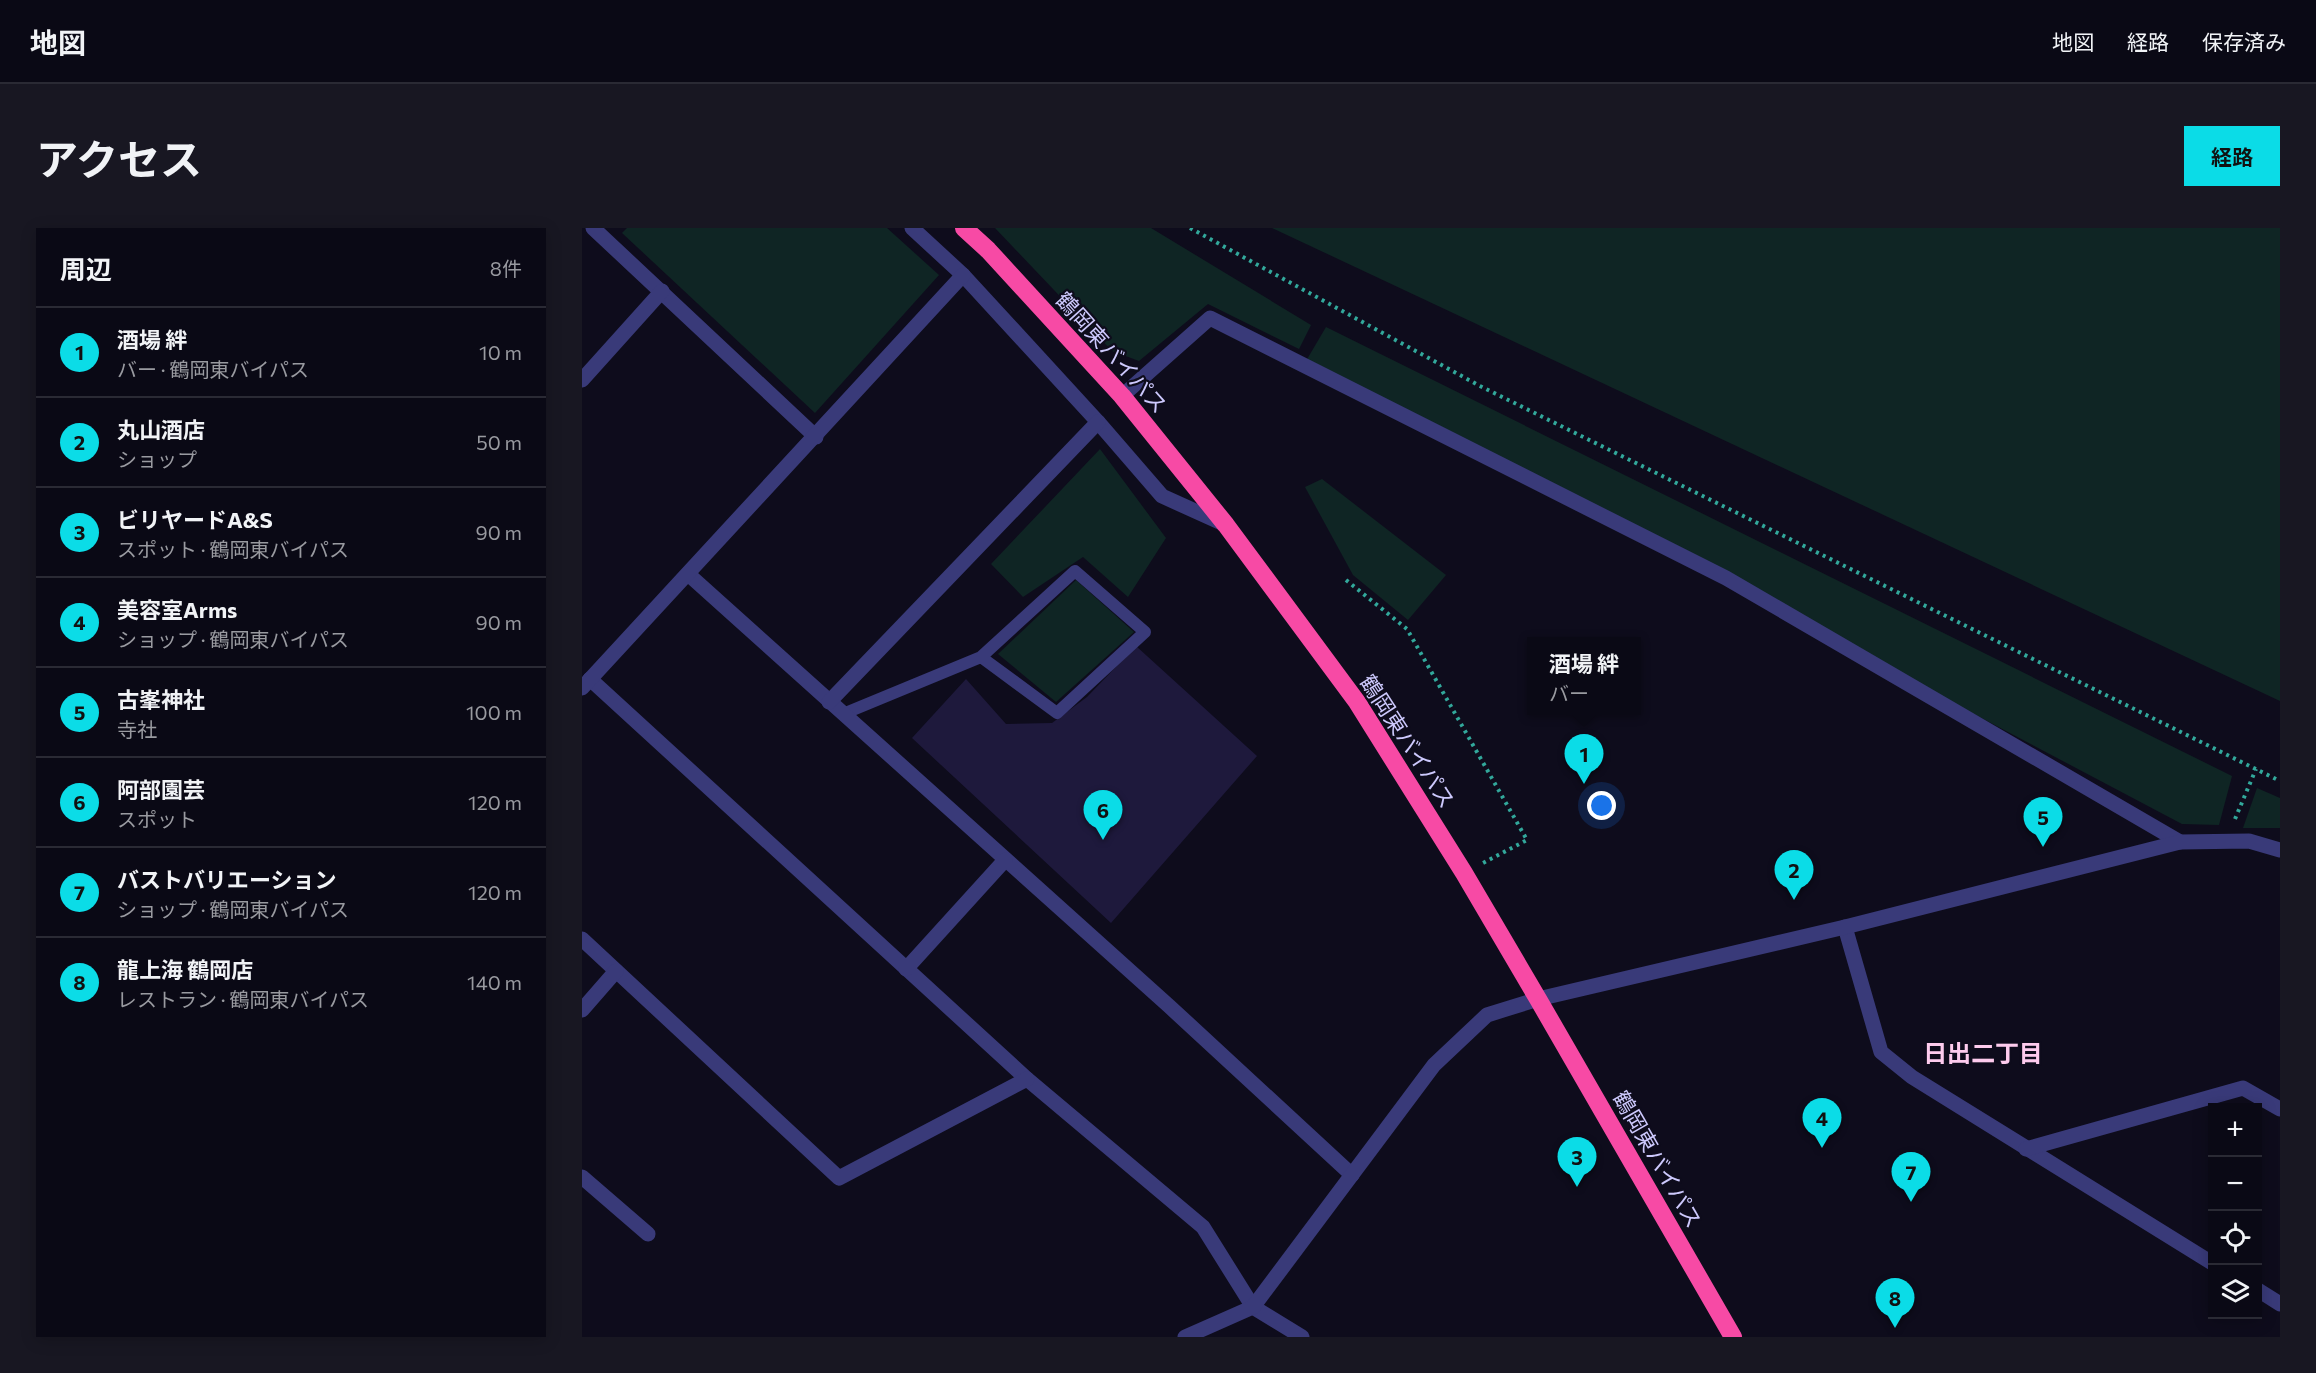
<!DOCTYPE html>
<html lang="ja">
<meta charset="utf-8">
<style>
body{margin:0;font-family:Commissioner,"Noto Sans JP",sans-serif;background:#181722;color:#f1f3f6}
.controls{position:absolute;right:18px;bottom:18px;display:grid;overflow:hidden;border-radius:0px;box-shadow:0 3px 15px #0003}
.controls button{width:54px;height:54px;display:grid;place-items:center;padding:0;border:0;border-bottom:2px solid #2a2a34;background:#0a0915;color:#f1f3f6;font:30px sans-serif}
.you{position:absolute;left:1020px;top:578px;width:21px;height:21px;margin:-15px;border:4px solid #fff;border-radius:50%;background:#1a73e8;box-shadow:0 0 0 9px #1a73e833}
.badge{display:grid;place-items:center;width:39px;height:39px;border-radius:50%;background:#0bdce7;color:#111;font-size:20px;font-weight:700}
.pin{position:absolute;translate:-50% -50px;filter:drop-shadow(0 2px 3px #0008)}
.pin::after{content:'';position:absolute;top:32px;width:21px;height:18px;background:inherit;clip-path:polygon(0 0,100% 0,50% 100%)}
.popup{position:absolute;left:945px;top:409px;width:114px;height:78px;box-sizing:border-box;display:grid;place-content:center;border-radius:0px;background:#0a0915;filter:drop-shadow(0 2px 4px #0005);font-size:20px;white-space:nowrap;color:#999aa0}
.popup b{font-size:22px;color:#f1f3f6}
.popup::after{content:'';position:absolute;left:50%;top:100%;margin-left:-12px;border:12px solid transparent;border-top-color:#0a0915}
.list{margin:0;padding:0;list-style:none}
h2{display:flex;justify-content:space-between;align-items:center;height:78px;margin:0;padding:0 24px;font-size:26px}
h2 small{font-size:20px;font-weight:400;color:#999aa0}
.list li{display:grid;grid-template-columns:39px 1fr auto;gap:18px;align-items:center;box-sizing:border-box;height:90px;padding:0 24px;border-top:2px solid #2a2a34}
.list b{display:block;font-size:22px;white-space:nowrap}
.list p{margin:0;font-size:20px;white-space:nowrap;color:#999aa0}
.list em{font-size:20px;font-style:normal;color:#999aa0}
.icon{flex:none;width:33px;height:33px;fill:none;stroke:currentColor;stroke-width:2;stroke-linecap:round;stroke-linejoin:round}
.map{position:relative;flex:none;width:1698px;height:1109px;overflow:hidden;border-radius:0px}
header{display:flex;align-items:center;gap:36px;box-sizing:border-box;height:84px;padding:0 30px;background:#0a0915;border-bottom:2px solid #2a2a34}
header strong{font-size:28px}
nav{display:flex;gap:33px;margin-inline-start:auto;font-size:21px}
.intro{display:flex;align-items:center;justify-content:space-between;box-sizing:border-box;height:144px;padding:0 36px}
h1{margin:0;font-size:42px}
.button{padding:15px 27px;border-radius:0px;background:#0bdce7;color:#111;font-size:21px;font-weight:700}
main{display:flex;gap:36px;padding:0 36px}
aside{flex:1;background:#0a0915;border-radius:0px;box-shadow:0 3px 15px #0003}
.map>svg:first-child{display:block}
</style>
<header>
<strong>地図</strong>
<nav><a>地図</a><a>経路</a><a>保存済み</a></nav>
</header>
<div class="intro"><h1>アクセス</h1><a class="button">経路</a></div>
<main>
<aside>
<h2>周辺<small>8件</small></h2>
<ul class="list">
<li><span class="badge">1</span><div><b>酒場 絆</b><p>バー · 鶴岡東バイパス</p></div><em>10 m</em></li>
<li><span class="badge">2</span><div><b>丸山酒店</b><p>ショップ</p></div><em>50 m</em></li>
<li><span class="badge">3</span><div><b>ビリヤードA&amp;S</b><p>スポット · 鶴岡東バイパス</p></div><em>90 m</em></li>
<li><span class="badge">4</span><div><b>美容室Arms</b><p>ショップ · 鶴岡東バイパス</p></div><em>90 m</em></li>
<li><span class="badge">5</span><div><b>古峯神社</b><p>寺社</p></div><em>100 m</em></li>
<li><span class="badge">6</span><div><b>阿部園芸</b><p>スポット</p></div><em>120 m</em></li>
<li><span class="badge">7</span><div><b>バストバリエーション</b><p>ショップ · 鶴岡東バイパス</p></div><em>120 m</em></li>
<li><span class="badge">8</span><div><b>龍上海 鶴岡店</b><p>レストラン · 鶴岡東バイパス</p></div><em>140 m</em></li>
</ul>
</aside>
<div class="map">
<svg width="1698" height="1109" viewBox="0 0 1698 1109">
<rect width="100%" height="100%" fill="#0e0c1c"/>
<g fill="#0f2524">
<polygon points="45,0 305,0 357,47 233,185 40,5"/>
<polygon points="413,0 569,0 729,97 717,121 626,76 557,133 530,123"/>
<polygon points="690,0 1698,0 1698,473"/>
<polygon points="744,99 1650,548 1637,597 1600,596 724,133"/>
<polygon points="518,221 584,310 546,369 501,329 441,369 409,336"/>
<polygon points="740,251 864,347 826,392 771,347 723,259"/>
<polygon points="494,352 552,404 474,474 416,426"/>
<polygon points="1675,560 1698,570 1698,600 1661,600"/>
</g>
<polygon fill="#1e193c" points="554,418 675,528 529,695 330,510 384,451 424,496 470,495 505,469"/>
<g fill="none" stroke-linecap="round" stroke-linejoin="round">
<g stroke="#32a89b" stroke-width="4" stroke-dasharray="3 4.5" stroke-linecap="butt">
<polyline points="608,0 898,158 1698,553"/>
<polyline points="764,352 825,401 945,612 901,635"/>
<polyline points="1653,591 1674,541"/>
</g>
<polyline stroke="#393a79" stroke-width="12" points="261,486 399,429 475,485 563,404 493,343 399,429"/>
<g stroke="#393a79" stroke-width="15">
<polyline points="11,0 234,209"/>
<polyline points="330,0 381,47 516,194 580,268 644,297"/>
<polyline points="0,152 80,63"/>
<polyline points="540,168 628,90 1144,350 1598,614"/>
<polyline points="106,346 587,778 770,947"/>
<polyline points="8,451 445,851 621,999 671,1079 720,1109"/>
<polyline points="0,460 381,47"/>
<polyline points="247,474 516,194"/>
<polyline points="1263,699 1299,824 1330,849 1630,1035"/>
<polyline points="0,711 257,950 445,851"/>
<polyline points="324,741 423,632"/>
<polyline points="0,782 34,743"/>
<polyline points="1444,921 1661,860 1698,881"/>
<polyline points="0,949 66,1006"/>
<polyline points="1676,1062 1698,1076"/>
<polyline points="603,1109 671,1079 852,837 905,787 956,771 1263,699 1598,614 1667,613 1698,622"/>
</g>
<polyline stroke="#f74aa5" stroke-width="18" points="382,0 406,22 540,168 644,297 775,474 882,645 956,771 1151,1109"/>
</g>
<g text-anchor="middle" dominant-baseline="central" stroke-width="4.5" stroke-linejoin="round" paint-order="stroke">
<g font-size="22" fill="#cdc9fd" stroke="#0e0c1c">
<text transform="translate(530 124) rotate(48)">鶴岡東バイパス</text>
<text transform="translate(826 513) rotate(57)">鶴岡東バイパス</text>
<text transform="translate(1076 931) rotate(60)">鶴岡東バイパス</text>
</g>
<g font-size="24" font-weight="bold" fill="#fdcbed" stroke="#0e0c1c">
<text x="1401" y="824">日出二丁目</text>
</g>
</g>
</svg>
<div class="controls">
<button>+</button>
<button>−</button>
<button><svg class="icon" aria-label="locate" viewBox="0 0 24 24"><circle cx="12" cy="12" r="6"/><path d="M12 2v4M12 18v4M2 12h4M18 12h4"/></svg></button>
<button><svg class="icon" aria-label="layers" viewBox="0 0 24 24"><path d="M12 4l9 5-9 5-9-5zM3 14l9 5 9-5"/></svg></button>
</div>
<div class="you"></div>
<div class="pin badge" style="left:1002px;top:556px">1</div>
<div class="popup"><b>酒場 絆</b>バー</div>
<div class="pin badge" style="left:1212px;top:672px">2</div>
<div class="pin badge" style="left:995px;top:959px">3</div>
<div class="pin badge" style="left:1240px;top:920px">4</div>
<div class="pin badge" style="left:1461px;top:619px">5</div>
<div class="pin badge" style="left:521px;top:612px">6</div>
<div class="pin badge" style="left:1329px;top:974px">7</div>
<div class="pin badge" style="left:1313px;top:1100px">8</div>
</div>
</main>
